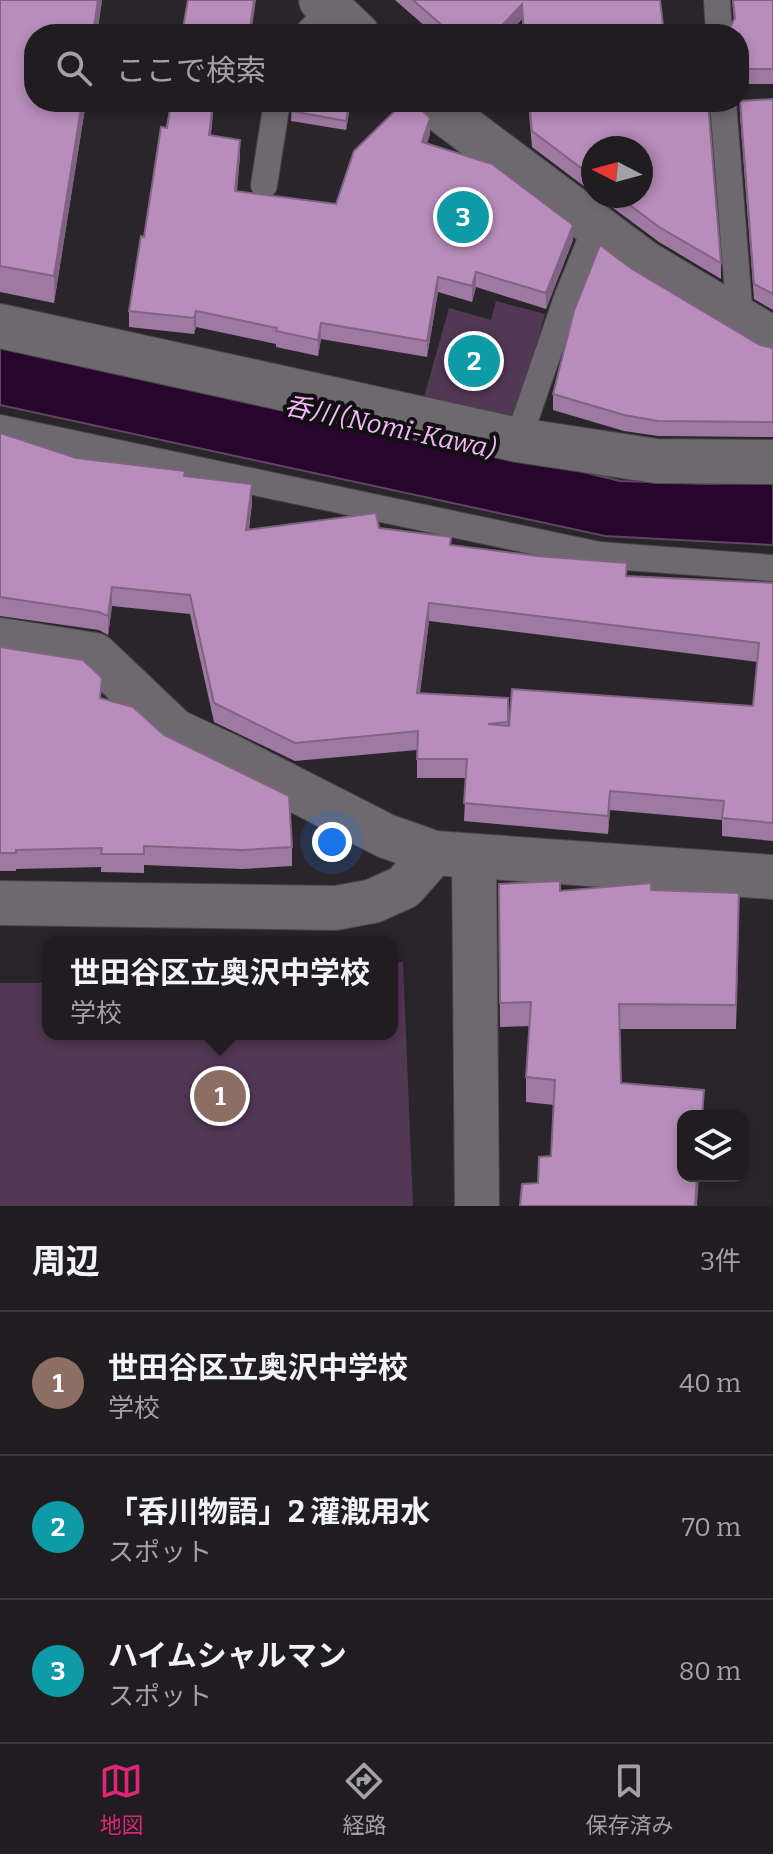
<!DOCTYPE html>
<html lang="ja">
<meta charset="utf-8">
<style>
:root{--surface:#201c20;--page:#282529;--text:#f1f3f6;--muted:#a2a1a5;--line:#3d3a3e;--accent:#db2777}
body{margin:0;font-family:Bitter,"Noto Sans JP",serif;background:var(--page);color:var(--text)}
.controls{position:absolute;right:24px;bottom:24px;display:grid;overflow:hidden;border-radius:16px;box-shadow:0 4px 12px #0003}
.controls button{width:72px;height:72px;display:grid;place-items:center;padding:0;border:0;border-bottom:2px solid var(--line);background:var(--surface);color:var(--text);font:40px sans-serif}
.compass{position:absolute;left:581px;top:136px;width:72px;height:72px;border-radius:50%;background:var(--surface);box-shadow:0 4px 12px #0003;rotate:276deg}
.you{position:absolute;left:332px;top:842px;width:28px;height:28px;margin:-20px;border:6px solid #fff;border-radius:50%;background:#1a73e8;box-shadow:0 0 0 12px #1a73e833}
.badge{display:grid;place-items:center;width:52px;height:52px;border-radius:50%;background:var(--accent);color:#fff;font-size:26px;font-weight:700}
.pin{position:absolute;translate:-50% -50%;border:4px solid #fff;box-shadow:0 2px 8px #0006}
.popup{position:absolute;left:42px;top:936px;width:356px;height:104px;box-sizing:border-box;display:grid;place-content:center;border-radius:16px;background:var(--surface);filter:drop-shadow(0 2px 6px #0005);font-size:26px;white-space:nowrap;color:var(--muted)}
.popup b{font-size:30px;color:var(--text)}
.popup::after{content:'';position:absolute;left:50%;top:100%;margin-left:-16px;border:16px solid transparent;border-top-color:var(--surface)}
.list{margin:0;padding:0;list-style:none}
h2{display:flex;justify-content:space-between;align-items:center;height:104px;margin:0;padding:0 32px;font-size:34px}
h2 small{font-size:26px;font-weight:400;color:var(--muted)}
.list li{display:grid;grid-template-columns:52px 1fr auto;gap:24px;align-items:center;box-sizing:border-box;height:144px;padding:0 32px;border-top:2px solid var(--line)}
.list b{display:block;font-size:30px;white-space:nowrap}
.list p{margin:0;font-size:26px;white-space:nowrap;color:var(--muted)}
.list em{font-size:26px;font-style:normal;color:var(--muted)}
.icon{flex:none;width:44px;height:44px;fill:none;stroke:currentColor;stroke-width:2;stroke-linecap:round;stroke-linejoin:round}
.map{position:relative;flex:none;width:773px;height:1206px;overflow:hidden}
.search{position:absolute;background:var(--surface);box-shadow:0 4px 12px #0003;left:24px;right:24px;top:24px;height:88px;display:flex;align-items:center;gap:20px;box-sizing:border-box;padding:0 28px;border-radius:32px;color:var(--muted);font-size:30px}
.sheet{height:536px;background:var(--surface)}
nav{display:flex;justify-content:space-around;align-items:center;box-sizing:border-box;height:112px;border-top:2px solid var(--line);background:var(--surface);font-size:22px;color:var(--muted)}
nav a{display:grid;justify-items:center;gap:4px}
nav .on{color:var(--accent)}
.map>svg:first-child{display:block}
.green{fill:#533855}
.water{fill:#28052c;stroke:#5f4662;stroke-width:2}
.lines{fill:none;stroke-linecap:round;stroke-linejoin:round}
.lane-casing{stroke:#484448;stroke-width:28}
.street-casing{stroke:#484448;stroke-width:46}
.lane{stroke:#6e686f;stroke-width:26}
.street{stroke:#6e686f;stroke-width:44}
.wall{fill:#9e79a1;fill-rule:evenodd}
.shaded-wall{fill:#816383}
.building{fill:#b88dbb;stroke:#816383;stroke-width:2;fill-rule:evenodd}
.labels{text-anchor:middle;stroke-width:8;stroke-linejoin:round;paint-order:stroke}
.water-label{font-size:26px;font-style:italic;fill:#f5b7f9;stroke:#110f12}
</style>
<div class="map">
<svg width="773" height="1206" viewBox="0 0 773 1206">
<rect width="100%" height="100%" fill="#2a252b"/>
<!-- green -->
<g class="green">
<path d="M496 301 545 314 515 423 424 397 449 308 491 320Z"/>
<path d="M392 962H403L413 1206H0V983H48V1034H392Z"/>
</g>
<!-- water -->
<path class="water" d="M0 345 514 455 620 481 711 484 773 481V545L605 536 0 405Z"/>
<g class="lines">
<defs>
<g id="lane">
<path d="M717 0 719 34"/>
<path d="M307 34 331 9"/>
<path d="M723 102 740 319"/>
<path d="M264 185 277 102"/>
<path d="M0 428 599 555 773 568"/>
<path d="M518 440 567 298 596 227"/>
</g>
<g id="street">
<path d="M321 0 357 34"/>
<path d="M430 102 645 263 773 339"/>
<path d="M0 326 518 440 656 461 773 462"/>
<path d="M0 640 95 655 175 731 229 756 386 836 434 853 773 877"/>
<path d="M474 856 477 1206"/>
<path d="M0 903 336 908 373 901 404 887 434 853"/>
</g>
</defs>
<!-- lane casing -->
<use href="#lane" class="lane-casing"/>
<!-- street casing -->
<use href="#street" class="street-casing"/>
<!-- lane -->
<use href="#lane" class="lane"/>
<!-- street -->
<use href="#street" class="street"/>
</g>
<!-- wall -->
<g class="wall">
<path d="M0 0H102L97 34H34L86 102 54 303 0 292Z"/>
<path d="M395 0H660L664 34H523L522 19 508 34H434Z"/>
<path d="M732 0H773V84H739V34L734 20Z"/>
<path d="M773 99V310L754 299 740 116V101Z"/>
<path d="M171 102H214L211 135 240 156 237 191 336 204 430 134 427 143 573 240 546 309 476 287 472 302 438 292 427 357 321 339 318 356 276 347V344L196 327 194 334 129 327V311Z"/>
<path d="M292 102H351L346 130 291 121Z"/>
<path d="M528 102H671L721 263V279L659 242 597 196H641L593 148V193L532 147Z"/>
<path d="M632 269 760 345 773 348V437L658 436 624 431 553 410V394Z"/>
<path d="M0 433 76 458 185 476 252 503 249 530 379 528 451 545 627 577 773 583V841L722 836V820L610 810 608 834 464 821 466 778H417V750L295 761 214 722 190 614 112 606 108 635 99 630 0 616ZM429 621 758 662 753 706 508 726V698L420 693Z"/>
<path d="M0 647 102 698 292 847V866L242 869 144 865V873L101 872V867L16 869V871H0Z"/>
<path d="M499 884 560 891 651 890 739 918 736 1029H620L621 1083 704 1090 703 1116H683L538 1183 551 1156 554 1105 526 1102V1077L530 1026 500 1027Z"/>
</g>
<!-- shaded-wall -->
<g class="shaded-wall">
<path d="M98 0H102L97 34H93Z"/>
<path d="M254 0H256L251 34H249Z"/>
<path d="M522 4V19L508 34H494Z"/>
<path d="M82 102H86L54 303V276Z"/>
<path d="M213 102H214L209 150V135Z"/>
<path d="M349 102H351L346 130V121Z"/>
<path d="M430 118V134L422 158V142Z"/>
<path d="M240 140V156L235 207V191Z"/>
<path d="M573 225V240L546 309V293Z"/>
<path d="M476 272V287L472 302V286Z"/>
<path d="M438 277V292L427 357V341Z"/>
<path d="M196 311V327L194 334V318Z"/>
<path d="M321 323V339L318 356V340Z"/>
<path d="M252 484V503L246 548V530Z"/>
<path d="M112 587V606L108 635V616Z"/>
<path d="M429 603V621L417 712V693Z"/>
<path d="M610 791V810L608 834V816Z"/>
<path d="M697 1176H699L697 1206H695Z"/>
</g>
<!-- building -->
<g class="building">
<path d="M0 0H98L93 34H34V102H82L54 276 0 266Z"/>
<path d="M188 0H254L249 34H182Z"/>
<path d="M413 0H660L664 34H524L522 4 494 34H452Z"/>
<path d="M733 0H773V69H739V34H717L728 31 735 18Z"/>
<path d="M773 99V294L754 284 740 101Z"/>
<path d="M171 102H213L209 135 240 140 235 191 336 204 354 151 404 102H413L430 118 422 142 492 164 573 225 546 293 476 272 472 286 438 277 427 341 321 323 318 340 276 331 277 328 196 311 194 318 129 311 141 236 144 237 161 127 167 128Z"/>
<path d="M292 102H349L346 121 291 111Z"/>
<path d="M529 102H671L672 105 708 103 721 263 659 227 618 196H641V148H593V177L532 131Z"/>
<path d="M600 245 632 269 760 345 773 348V422L658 421 624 415 553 394 574 311Z"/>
<path d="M0 433 76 458 185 471 184 476 252 484 246 530 376 513 379 528 451 537 450 545 537 556 627 563 626 576 773 583V823L722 818 724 801 610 791 608 816 464 803 467 759H417L418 731 295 743 214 703 190 595 112 587 108 616 99 612 0 597ZM429 603 759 643 753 706 512 689 509 726 488 724 508 722V698L417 693Z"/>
<path d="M0 647 83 660 102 678 100 698 133 707 164 735 289 796 292 847 242 850 144 846V854H101L102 848 16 850V853H0Z"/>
<path d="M560 881V891L651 883V890L739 893 736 1005 619 1004 621 1083 704 1090 702 1116H683V1176H697L695 1206H520L522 1184 538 1183 539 1157 551 1156 555 1080 526 1077 531 1002 500 1003 499 884Z"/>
</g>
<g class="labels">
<!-- water labels -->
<g class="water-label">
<text transform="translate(390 427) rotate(12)" y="9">呑川 (Nomi-Kawa)</text>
</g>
</g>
</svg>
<div class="controls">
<button><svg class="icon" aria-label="layers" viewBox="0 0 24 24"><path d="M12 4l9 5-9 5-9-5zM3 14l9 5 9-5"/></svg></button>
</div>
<svg class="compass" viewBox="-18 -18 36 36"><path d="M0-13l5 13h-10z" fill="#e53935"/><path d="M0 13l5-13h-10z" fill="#a2a1a5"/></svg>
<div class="you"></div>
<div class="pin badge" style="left:220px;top:1096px;background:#8d6e63">1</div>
<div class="popup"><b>世田谷区立奥沢中学校</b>学校</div>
<div class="pin badge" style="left:474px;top:361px;background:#0f9aa8">2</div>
<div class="pin badge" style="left:463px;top:217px;background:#0f9aa8">3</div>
<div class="search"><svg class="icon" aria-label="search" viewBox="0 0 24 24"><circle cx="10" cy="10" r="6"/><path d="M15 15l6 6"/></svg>ここで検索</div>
</div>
<section class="sheet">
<h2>周辺<small>3件</small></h2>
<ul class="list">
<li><span class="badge" style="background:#8d6e63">1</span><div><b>世田谷区立奥沢中学校</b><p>学校</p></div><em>40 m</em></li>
<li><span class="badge" style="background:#0f9aa8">2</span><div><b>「呑川物語」2 灌漑用水</b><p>スポット</p></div><em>70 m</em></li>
<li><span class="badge" style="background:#0f9aa8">3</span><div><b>ハイムシャルマン</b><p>スポット</p></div><em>80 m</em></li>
</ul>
</section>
<nav>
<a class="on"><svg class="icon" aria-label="map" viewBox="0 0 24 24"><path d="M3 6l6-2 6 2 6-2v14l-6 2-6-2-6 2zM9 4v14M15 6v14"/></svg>地図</a>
<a><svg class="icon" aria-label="directions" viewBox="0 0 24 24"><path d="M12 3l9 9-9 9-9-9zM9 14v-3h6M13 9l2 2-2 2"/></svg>経路</a>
<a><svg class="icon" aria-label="saved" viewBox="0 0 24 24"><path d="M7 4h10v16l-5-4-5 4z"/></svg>保存済み</a>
</nav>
